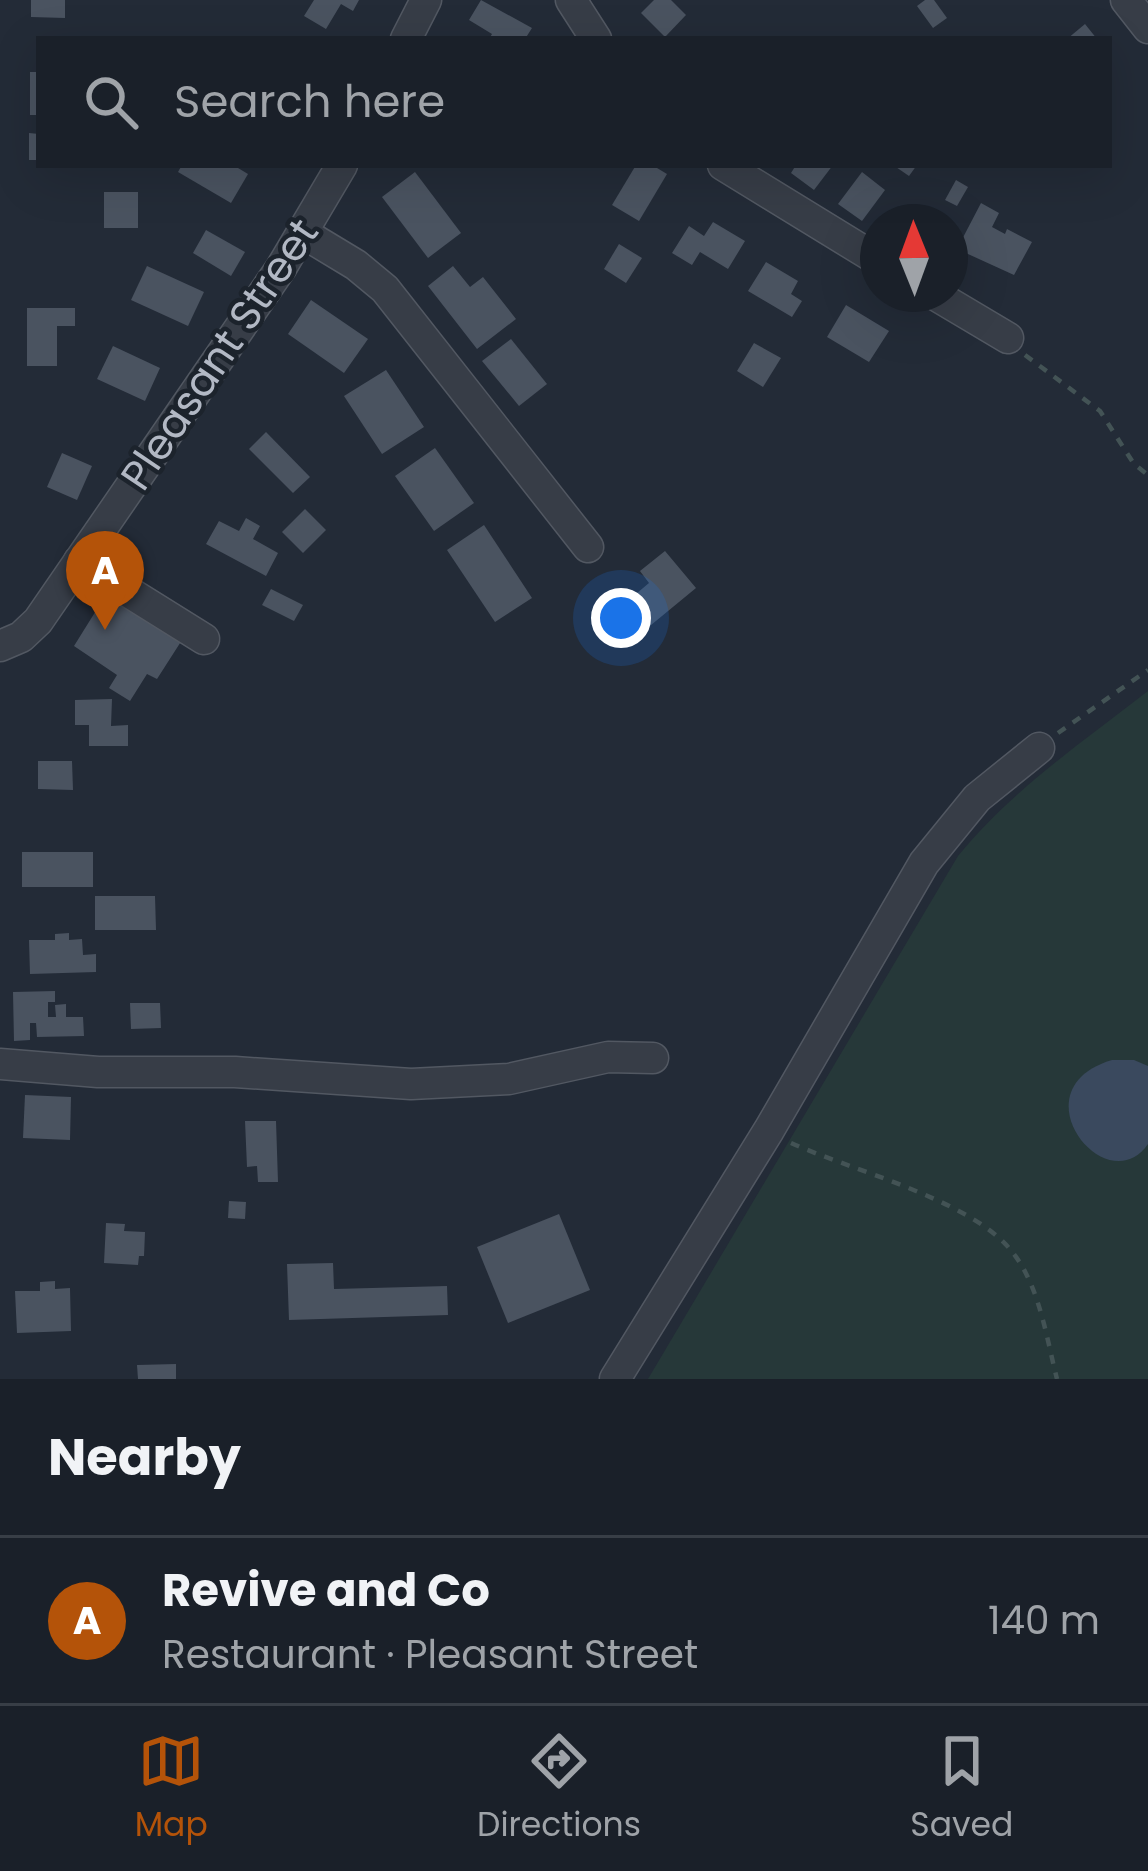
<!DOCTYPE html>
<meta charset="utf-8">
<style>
:root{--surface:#1a2029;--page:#232831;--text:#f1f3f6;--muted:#9fa3a8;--line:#383e46;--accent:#b45309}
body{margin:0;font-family:Poppins,sans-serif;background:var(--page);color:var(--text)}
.compass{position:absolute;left:860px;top:204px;width:108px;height:108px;border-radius:50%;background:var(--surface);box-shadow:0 12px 48px #0002;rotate:359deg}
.you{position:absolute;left:621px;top:618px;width:42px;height:42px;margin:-30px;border:9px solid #fff;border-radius:50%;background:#1a73e8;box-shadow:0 0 0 18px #1a73e833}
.badge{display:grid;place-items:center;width:78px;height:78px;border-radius:50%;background:var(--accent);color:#fff;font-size:39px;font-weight:700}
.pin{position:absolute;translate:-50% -99px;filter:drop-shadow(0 3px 6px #0008)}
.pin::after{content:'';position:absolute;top:63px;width:42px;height:36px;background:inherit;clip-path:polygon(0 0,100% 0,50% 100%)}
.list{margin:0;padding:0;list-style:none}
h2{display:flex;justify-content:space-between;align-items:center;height:156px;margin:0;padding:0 48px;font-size:51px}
h2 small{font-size:39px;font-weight:400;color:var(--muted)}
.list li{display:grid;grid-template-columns:78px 1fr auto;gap:36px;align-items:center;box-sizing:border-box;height:168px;padding:0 48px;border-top:3px solid var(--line)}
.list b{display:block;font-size:45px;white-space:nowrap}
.list p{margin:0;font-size:39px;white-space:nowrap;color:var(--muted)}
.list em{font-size:39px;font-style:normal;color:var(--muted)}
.icon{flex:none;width:66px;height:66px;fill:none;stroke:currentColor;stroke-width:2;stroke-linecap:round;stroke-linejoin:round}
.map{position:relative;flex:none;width:1148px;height:1379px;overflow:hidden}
.search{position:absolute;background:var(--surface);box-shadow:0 12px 48px #0002;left:36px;right:36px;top:36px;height:132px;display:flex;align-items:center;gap:30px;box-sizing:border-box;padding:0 42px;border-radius:0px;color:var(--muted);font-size:45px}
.sheet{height:324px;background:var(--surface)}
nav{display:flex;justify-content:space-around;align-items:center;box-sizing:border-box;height:168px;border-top:3px solid var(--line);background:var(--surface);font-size:33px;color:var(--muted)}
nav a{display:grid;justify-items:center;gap:6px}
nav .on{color:var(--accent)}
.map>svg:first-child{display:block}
.green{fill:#263839}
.water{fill:#3a495e}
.building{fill:#4a5360}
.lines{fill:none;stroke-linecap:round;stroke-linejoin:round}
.minor-casing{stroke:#525862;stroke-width:33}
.path{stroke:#435355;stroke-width:4.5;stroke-dasharray:9 9;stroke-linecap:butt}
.minor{stroke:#373d47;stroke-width:30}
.labels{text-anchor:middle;stroke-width:9;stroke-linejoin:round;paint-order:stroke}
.street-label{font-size:42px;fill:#b2b8c4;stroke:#1c232c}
</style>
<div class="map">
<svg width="1148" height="1379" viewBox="0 0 1148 1379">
<rect width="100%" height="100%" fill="#232b37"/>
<!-- green -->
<path class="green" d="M1148 691V1379H648L958 856C1012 790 1081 743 1148 691Z"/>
<!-- water -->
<path class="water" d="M1112 1060H1134L1148 1066V1144C1107 1204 1014 1089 1112 1060Z"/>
<!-- building -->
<g class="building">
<path d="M31 0H65V18L31 17Z"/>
<path d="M314 0H359L353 11 341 4 326 29 304 16Z"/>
<path d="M481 0 532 28 525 39H489L492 34 469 20Z"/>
<path d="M654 0H671L686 15 665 37 641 13Z"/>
<path d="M925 0H934L947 18 933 28 917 6Z"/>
<path d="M1085 24 1097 39H1067Z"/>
<rect x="30" y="72" width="9" height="43"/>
<path d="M29 133 39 134V160H29Z"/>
<path d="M182 165H233L248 174 231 203 178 172Z"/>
<path d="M636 165H652L667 174 639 221 612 205Z"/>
<path d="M796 165H833L814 190 791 173Z"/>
<path d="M893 165H917L909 176Z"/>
<path d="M415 172 461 233 428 258 382 197Z"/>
<path d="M862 172 885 190 862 221 838 204Z"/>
<path d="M956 180 968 187 957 206 945 200Z"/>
<rect x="104" y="192" width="34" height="36"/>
<path d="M981 203 999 213 992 227 1005 234 1007 229 1032 242 1014 275 957 249Z"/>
<path d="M919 209 937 222H910Z"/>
<path d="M713 222 745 241 728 269 700 252 692 265 672 253 689 226 704 236Z"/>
<path d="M206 230 245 252 231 276 193 253Z"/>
<path d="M619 244 642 258 626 283 604 269Z"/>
<path d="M766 262 798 281 791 294 802 301 792 317 748 291Z"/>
<path d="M147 266 204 292 188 326 131 300Z"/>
<path d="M453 266 470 287 483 277 516 319 477 349 428 286Z"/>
<path d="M311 300 368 339 344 373 288 334Z"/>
<path d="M846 305 889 331 869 362 827 337Z"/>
<path d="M27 308H75V326H57V366H27Z"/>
<path d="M511 339 547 384 519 406 482 361Z"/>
<path d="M754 343 781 358 763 387 737 371Z"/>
<path d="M113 346 160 368 145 401 97 379Z"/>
<path d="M386 370 424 427 382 454 344 396Z"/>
<path d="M266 432 310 477 293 493 249 449Z"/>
<path d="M435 448 474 503 434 531 395 476Z"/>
<path d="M62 453 92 466 77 500 47 487Z"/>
<path d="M305 509 326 530 303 553 282 532Z"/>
<path d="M246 518 260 526 253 539 278 553 266 576 206 544 219 521 239 531Z"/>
<path d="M484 525 532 598 495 622 447 550Z"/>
<path d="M665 551 696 588 645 630 624 604 649 583 640 571Z"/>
<path d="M271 589 303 605 294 621 262 605Z"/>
<path d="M107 593 182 640 157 679 147 674 130 701 109 688 117 675 74 646Z"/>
<path d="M112 699 111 726 128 725V746H89V725H75V700Z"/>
<path d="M38 761H72L73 790 38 789Z"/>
<rect x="22" y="852" width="71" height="35"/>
<path d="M95 896H155L156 930H95Z"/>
<path d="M69 933V940L82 939 83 955 96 954V972L30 974 29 940H55V934Z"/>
<path d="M55 991V1002H48V1017H56L55 1005 66 1004V1017H83L84 1036 37 1037 36 1023H30V1040L14 1041 13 992Z"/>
<path d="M130 1003H160L161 1028 131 1029Z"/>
<path d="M25 1095 71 1097 70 1140 23 1138Z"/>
<path d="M245 1121H276L278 1182H258L257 1166 247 1167Z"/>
<path d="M229 1201 246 1202 245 1219 228 1218Z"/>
<path d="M559 1214 590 1290 508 1323 477 1247Z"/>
<path d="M106 1223 125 1224 124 1231 145 1232 144 1256H139L138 1265 104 1263Z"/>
<path d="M333 1263 334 1289 447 1286 448 1315 289 1320 287 1264Z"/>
<path d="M55 1281V1289L70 1288 71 1331 17 1333 15 1291H40V1282Z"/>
<path d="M176 1364V1379H138L137 1365Z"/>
</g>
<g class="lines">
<defs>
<g id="minor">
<path d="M571 0 596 39"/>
<path d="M1126 0 1148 28"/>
<path d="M406 39 426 0"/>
<path d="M723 165 878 260"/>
<path d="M303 233 356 265 385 289 588 547"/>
<path d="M934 294 1008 338"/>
<path d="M79 561 204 639"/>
<path d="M0 646 21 637 38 621 281 268 342 165"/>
<path d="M0 1064 98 1072H235L411 1084 509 1079 608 1057 653 1058"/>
<path d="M615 1379 769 1130 924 863 977 798 1039 748"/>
</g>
</defs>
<!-- minor casing -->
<use href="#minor" class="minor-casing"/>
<!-- path -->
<g class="path">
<path d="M1025 355 1100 411 1134 464 1148 475"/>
<path d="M1058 733 1148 670"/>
<path d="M791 1143C851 1170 967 1199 1009 1248 1039 1282 1046 1336 1057 1379"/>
</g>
<!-- minor -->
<use href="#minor" class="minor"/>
</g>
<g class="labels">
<!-- street labels -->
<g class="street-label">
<text transform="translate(219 354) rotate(-56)" y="15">Pleasant Street</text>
</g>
</g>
</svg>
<svg class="compass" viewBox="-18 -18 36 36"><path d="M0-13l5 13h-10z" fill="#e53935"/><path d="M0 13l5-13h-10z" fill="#9fa3a8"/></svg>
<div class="you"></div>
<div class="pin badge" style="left:105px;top:630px">A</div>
<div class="search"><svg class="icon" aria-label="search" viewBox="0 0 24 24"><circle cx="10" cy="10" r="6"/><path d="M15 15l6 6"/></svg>Search here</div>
</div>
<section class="sheet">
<h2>Nearby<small></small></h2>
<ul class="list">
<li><span class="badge">A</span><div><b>Revive and Co</b><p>Restaurant · Pleasant Street</p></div><em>140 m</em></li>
</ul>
</section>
<nav>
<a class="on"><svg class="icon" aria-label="map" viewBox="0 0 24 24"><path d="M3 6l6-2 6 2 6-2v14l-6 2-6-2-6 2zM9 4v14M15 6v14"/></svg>Map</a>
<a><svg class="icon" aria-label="directions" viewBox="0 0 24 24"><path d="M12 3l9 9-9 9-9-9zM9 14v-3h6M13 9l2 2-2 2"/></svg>Directions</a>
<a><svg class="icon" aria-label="saved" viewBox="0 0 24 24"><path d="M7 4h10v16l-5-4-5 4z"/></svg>Saved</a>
</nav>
